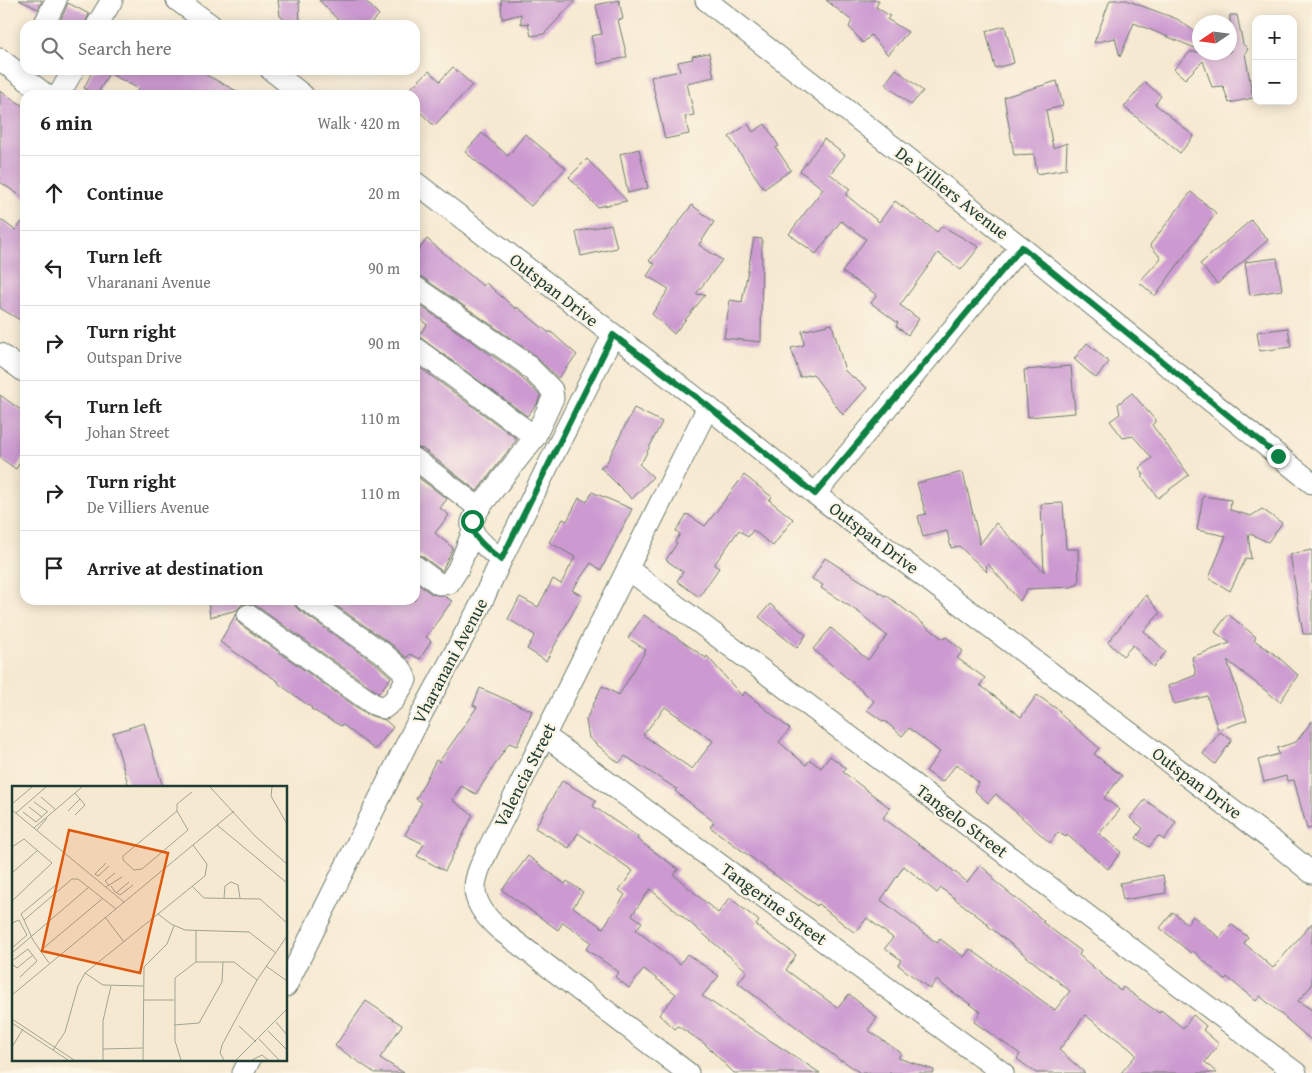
<!DOCTYPE html>
<meta charset="utf-8">
<style>
:root{--surface:#fff;--page:#f6f6f6;--text:#222;--muted:#767676;--line:#e0e0e0}
body{margin:0;font-family:"Gentium Book Plus",serif;background:var(--page);color:var(--text)}
.controls{position:absolute;right:15px;top:15px;display:grid;overflow:hidden;border-radius:10px;box-shadow:0 2px 12px #0003}
.controls button{width:45px;height:45px;display:grid;place-items:center;padding:0;border:0;border-bottom:1px solid var(--line);background:var(--surface);color:var(--text);font:25px sans-serif}
.compass{position:absolute;left:1192px;top:15px;width:45px;height:45px;border-radius:50%;background:var(--surface);box-shadow:0 2px 12px #0003;rotate:257deg}
.stop{position:absolute;width:15px;height:15px;margin:-11px;border:4px solid #0b8043;border-radius:50%;background:#fff}
.stop.end{background:#0b8043;border-color:#fff;box-shadow:0 1px 5px #0008}
.list{margin:0;padding:0;list-style:none}
h2{display:flex;justify-content:space-between;align-items:center;height:65px;margin:0;padding:0 20px;font-size:21px}
h2 small{font-size:16px;font-weight:400;color:var(--muted)}
.list li{display:grid;grid-template-columns:32px 1fr auto;gap:15px;align-items:center;box-sizing:border-box;height:75px;padding:0 20px;border-top:1px solid var(--line)}
.list b{display:block;font-size:19px;white-space:nowrap}
.list p{margin:0;font-size:16px;white-space:nowrap;color:var(--muted)}
.list em{font-size:16px;font-style:normal;color:var(--muted)}
.icon{flex:none;width:28px;height:28px;fill:none;stroke:currentColor;stroke-width:2;stroke-linecap:round;stroke-linejoin:round}
.map{position:relative;flex:none;width:1312px;height:1073px;overflow:hidden}
.search{position:absolute;background:var(--surface);box-shadow:0 2px 12px #0003;left:20px;top:20px;width:400px;height:55px;display:flex;align-items:center;gap:12px;box-sizing:border-box;padding:0 18px;border-radius:15px;color:var(--muted);font-size:19px}
.panel{position:absolute;background:var(--surface);box-shadow:0 2px 12px #0003;left:20px;top:90px;width:400px;height:515px;border-radius:15px}
.map>svg:first-child{display:block}
.building{fill:#cc9ad1;fill-rule:evenodd}
.lines{fill:none;stroke-linecap:round;stroke-linejoin:round}
.minor-casing{stroke:#6a796b;stroke-width:23}
.minor{stroke:#fff;stroke-width:21}
.route{stroke:#0b8043;stroke-width:6}
.labels{text-anchor:middle;stroke-width:4.5;stroke-linejoin:round;paint-order:stroke}
.street-label{font-size:18px;fill:#1f3d34;stroke:#fcf5e5}
.inset-road{fill:none;stroke:#a0a492;stroke-width:1}
.view{fill:#de580e;fill-opacity:0.15;stroke:#de580e;stroke-width:2.5}
.inset-edge{fill:none;stroke:#1f3d34;stroke-width:2.5}
</style>
<div class="map">
<svg width="1312" height="1073" viewBox="0 0 1312 1073">
<rect width="100%" height="100%" fill="#fcf5e5"/>
<filter id="ink" filterUnits="userSpaceOnUse"><feTurbulence type="fractalNoise" baseFrequency=".02" numOctaves="2"/><feDisplacementMap in="SourceGraphic" scale="10" xChannelSelector="R" yChannelSelector="G"/><feConvolveMatrix kernelMatrix="1 2 1 2 8 2 1 2 1" color-interpolation-filters="sRGB"/></filter>
<filter id="wash" filterUnits="userSpaceOnUse"><feTurbulence type="fractalNoise" baseFrequency=".0096" numOctaves="4" result="noise"/><feDisplacementMap in="SourceGraphic" scale="20" xChannelSelector="R" yChannelSelector="G"/><feGaussianBlur stdDeviation="1.12" result="paint"/><feColorMatrix in="noise" values="0 0 0 0 0 0 0 0 0 0 0 0 0 0 0 0 0 1.4 0 .05"/><feComposite in="paint" operator="in"/></filter>
<g filter="url(#wash)">
<rect width="100%" height="100%" fill="#f6e9d1"/>
<g id="blocks">
<!-- building -->
<g class="building">
<path d="M19 0H42L38 9Z"/>
<path d="M278 0H299L300 25H291L280 16Z"/>
<path d="M319 0H365L379 15 369 25H343Z"/>
<path d="M501 0H576L544 34 531 36 528 23 521 24V14L502 19Z"/>
<path d="M619 0 623 19 618 20 627 57 598 64 591 36 602 34 596 5Z"/>
<path d="M826 0H879L876 7 890 16 887 19 908 32 888 55 871 35 863 43 849 27 852 21Z"/>
<path d="M1110 0H1126L1177 19 1200 35V50L1134 23 1120 57 1115 38 1094 43Z"/>
<path d="M68 3 89 14 84 25H61L59 24Z"/>
<path d="M1230 15H1237L1243 44 1248 49 1245 53 1253 98 1229 103 1223 86 1212 87 1203 61 1185 79 1174 69 1190 52H1230Z"/>
<path d="M1005 26 1014 63 995 68 986 31Z"/>
<path d="M709 53 714 77 687 83 694 115 685 117 689 134 665 139 651 77 680 71 678 62 693 59 692 56Z"/>
<path d="M453 67 472 85 434 126 415 107V95H403L429 71 440 81Z"/>
<path d="M896 69 923 91 911 105 885 84Z"/>
<path d="M93 70H197L244 95H136L139 89 109 73 97 95 84 88Z"/>
<path d="M1057 81 1063 106 1046 110 1053 148 1067 143 1066 169 1037 174 1034 154 1014 155 1004 97Z"/>
<path d="M1145 82 1161 96 1155 104 1194 136 1180 153 1124 107Z"/>
<path d="M0 91 25 107V199L0 182Z"/>
<path d="M748 124 753 132 765 124 779 146 776 148 791 170 764 189 729 137Z"/>
<path d="M482 133 508 156 525 134 566 168 531 206 465 152Z"/>
<path d="M824 139 845 155 830 174 850 189 846 195 879 222 895 201 937 232 942 226 979 247 961 270 938 253 900 305 919 319 908 335 896 326 898 323 871 303 877 295 842 272 866 239 841 221 816 254 789 234 823 189 800 171Z"/>
<path d="M639 149 648 188 628 193 620 154Z"/>
<path d="M587 159 627 201 597 207 569 177Z"/>
<path d="M1191 192 1216 213 1155 296 1139 282 1161 258 1150 245Z"/>
<path d="M692 205 714 222 699 245 722 260 696 294 705 295 674 334 652 314 669 289 647 276 655 264 649 261Z"/>
<path d="M0 219 15 230 25 219V323L0 308Z"/>
<path d="M1251 220 1268 240 1217 284 1200 264Z"/>
<path d="M611 224 617 248 581 256 576 232Z"/>
<path d="M754 238 762 239 761 342 724 338 730 300 742 302Z"/>
<path d="M427 239 483 286 486 283 516 309 517 307 549 333 550 331 577 355 558 378 532 353 422 277 415 275V255Z"/>
<path d="M1277 258 1282 290 1250 295 1245 262Z"/>
<path d="M415 302 517 373 540 396 537 404 527 416 418 336 427 325 415 314Z"/>
<path d="M832 324 845 371 867 388 843 415 813 374 800 377 791 348 804 345 802 331Z"/>
<path d="M1288 328 1291 347 1260 351 1257 332Z"/>
<path d="M1087 343 1109 362 1096 378 1074 359Z"/>
<path d="M415 364 517 439 477 491 423 449 415 447Z"/>
<path d="M1071 366 1075 413 1028 417 1024 370Z"/>
<path d="M1132 393 1156 421 1152 425 1189 475 1158 498 1142 476 1144 475 1139 468 1152 458 1133 436 1123 438 1110 421 1120 414 1118 404Z"/>
<path d="M0 395 25 413V454L16 469 0 458Z"/>
<path d="M634 408 662 422 643 460 639 464 653 477 632 499 600 467 606 464Z"/>
<path d="M963 472 980 544 996 523 1044 572 1041 504 1063 503 1066 549H1078L1079 584 1071 587 1027 589 1020 601 988 564 986 566 987 572 959 546 951 548 947 531 923 537 918 516 926 514 917 483Z"/>
<path d="M415 475 447 499 440 508 449 515 435 533 453 548 442 571 422 556 415 554Z"/>
<path d="M744 475 772 497 769 500 793 519 773 546 753 530 748 537 739 530 714 565 719 568 699 597 677 581 683 572 666 560 677 543 675 542 680 534 676 531 687 514 705 526Z"/>
<path d="M592 492 632 509 601 570 591 563 572 590 582 596 546 661 527 649 535 635 508 619 520 597 538 607 553 579 561 584 575 557 549 542 563 519 567 521 579 498 587 502Z"/>
<path d="M1203 496 1231 500 1230 510 1251 516 1262 509 1282 523 1268 542 1248 533 1251 559 1246 558 1230 591 1209 578 1226 536 1197 530Z"/>
<path d="M1312 550V634H1303L1290 554Z"/>
<path d="M825 558 885 596 886 595 943 639 946 637 963 651 957 658 985 678 980 685 1021 717 1037 695 1060 711 1059 713 1099 748 1094 754 1122 776 1104 798 1120 810 1099 834 1121 852 1108 869 1067 835 1066 837 1058 832 1050 843 996 794 988 803 974 790 979 783 957 764 942 782 926 771 940 752 909 728 902 736 885 721 884 722 867 710 874 701 813 649 831 628 868 660 887 636 860 613 821 588 823 585 812 579Z"/>
<path d="M415 582 432 594 444 596 452 601 426 637 431 641 420 659 410 654 407 658 391 644 328 600H415Z"/>
<path d="M1146 595 1160 613 1144 631 1166 652 1153 667 1133 645 1123 656 1108 642Z"/>
<path d="M208 600H294L295 606 299 610 376 664 391 677 379 693 255 605 250 603H243L237 610 210 617Z"/>
<path d="M770 604 806 635 797 648 759 617Z"/>
<path d="M236 614 237 621 241 625 366 714 385 720 393 727 375 750 342 724 341 726 311 709 312 708 278 683 279 682 220 642Z"/>
<path d="M1228 614 1256 637 1254 640 1277 656 1298 675 1280 702 1227 660 1247 720 1218 730 1207 696 1174 704 1168 686 1196 675 1192 657 1230 643 1215 632Z"/>
<path d="M644 615 706 658 707 656 742 696 745 692 790 729 779 742 806 765 810 760 821 768 830 756 846 768 843 772 890 808 883 818 938 858 967 882 980 865 994 877 992 879 1044 921 1042 922 1081 951 1079 955 1121 991 1123 987 1159 1013 1161 1010 1183 1028 1193 1015 1206 1026 1203 1030 1219 1044 1205 1062 1217 1073H1121L1136 1055 1130 1049 1085 1015 1059 1050 1085 1073H1036L1017 1059 1020 1054 974 1022 981 1012 936 980 930 989 898 965 901 960 885 948 893 938 867 918 855 933 818 904 817 906 710 827 714 822 675 791 677 789 625 756 619 763 589 738 586 720 602 686 619 695 646 650 628 638ZM665 707 713 741 692 769 643 735ZM904 866 937 893 941 888 988 924 987 925 1070 991 1055 1010 970 949 964 957 940 939 937 943 881 900Z"/>
<path d="M480 688 532 711 517 746 509 743 476 794 461 786 452 800 473 815 445 871 417 856 424 844 405 835 422 802 416 799 436 760 439 762 477 707 473 705Z"/>
<path d="M1312 721V828L1307 829 1294 780 1287 781 1286 776 1264 782 1258 760 1279 754 1277 748 1296 742Z"/>
<path d="M144 723 163 787H129L113 733Z"/>
<path d="M1220 732 1232 740 1215 764 1203 754Z"/>
<path d="M562 781 596 800 593 806 638 837 637 839 678 869 674 875 718 913 730 898 759 921 756 925 796 955 786 970 838 1008 849 994 877 1018 868 1030 901 1053 898 1058 934 1070V1073H860L842 1060 841 1061 738 983 747 971 650 889 632 915 642 922 636 930 680 964 687 954 719 976 702 996 820 1073H734L705 1044 678 1026 675 1029 659 1015 676 994 644 969 629 988 615 977 619 972 586 949 591 942 563 922 558 930 502 890 528 856 565 884 567 881 583 892 573 907 603 928 625 895 619 890 633 871 578 833 569 848 535 828Z"/>
<path d="M1145 800 1176 822 1164 840 1158 836 1149 847 1136 838 1143 828 1130 818Z"/>
<path d="M1163 875 1166 893 1123 900 1120 883Z"/>
<path d="M1173 912 1187 924 1193 916 1220 938 1231 924 1248 937 1244 943 1273 968 1312 923V985L1298 1001 1312 1010V1041L1260 996 1256 1001 1227 977 1225 980 1193 951 1191 953 1160 928Z"/>
<path d="M366 1001 402 1025 380 1058 404 1073H375L335 1046Z"/>
</g>
</g>
</g>
<g filter="url(#ink)">
<use href="#blocks" fill-opacity="0" stroke="#6a796b" stroke-width="1"/>
<g class="lines">
<defs>
<g id="minor">
<path d="M177 0 211 25"/>
<path d="M706 0 1021 247 1312 483"/>
<path d="M44 25 56 0"/>
<path d="M97 25 112 0"/>
<path d="M0 59 46 95"/>
<path d="M271 70 303 95"/>
<path d="M59 95 73 70"/>
<path d="M415 182 708 407 815 494 1274 842 1312 873"/>
<path d="M415 287 525 363 552 390 553 398 535 437"/>
<path d="M415 348 535 437 479 508C477 513 473 518 472 522 469 535 492 552 501 560"/>
<path d="M0 354 25 372"/>
<path d="M415 459 479 508"/>
<path d="M815 494 1021 247"/>
<path d="M415 566 439 584 449 583 458 569 473 531"/>
<path d="M628 569 1296 1073"/>
<path d="M248 615 373 704 384 708 394 700 406 680 402 670 384 654 306 600"/>
<path d="M545 736 1003 1073"/>
<path d="M286 986 421 715 479 608 501 560 613 335"/>
<path d="M243 1073 250 1059"/>
<path d="M688 1073 499 929C460 894 476 876 495 835L708 407"/>
</g>
</defs>
<!-- minor casing -->
<use href="#minor" class="minor-casing"/>
<!-- minor -->
<use href="#minor" class="minor"/>
</g>
</g>
<g class="lines" filter="url(#ink)">
<!-- route -->
<path class="route" d="M472 521C469 537 490 550 501 560L613 335 708 406 815 494 1022 247 1278 456"/>
</g>
<g class="labels">
<!-- street labels -->
<g class="street-label">
<text transform="translate(952 193) rotate(38)" y="6">De Villiers Avenue</text>
<text transform="translate(554 290) rotate(38)" y="6">Outspan Drive</text>
<text transform="translate(874 538) rotate(37)" y="6">Outspan Drive</text>
<text transform="translate(450 661) rotate(-62)" y="6">Vharanani Avenue</text>
<text transform="translate(525 775) rotate(-63)" y="6">Valencia Street</text>
<text transform="translate(1197 783) rotate(37)" y="6">Outspan Drive</text>
<text transform="translate(962 821) rotate(37)" y="6">Tangelo Street</text>
<text transform="translate(774 904) rotate(36)" y="6">Tangerine Street</text>
</g>
</g>
<!-- overview -->
<g transform="translate(12 786)">
<rect width="275" height="275" fill="#f6e9d1"/>
<path class="inset-road" d="M198 1 244 51 275 78M260 1 259 10 275 38M63 7 73 19 63 29M29 11 44 24M22 16 36 26M0 18 20 1M17 21 30 31M0 24 112 116M56 25 68 13M165 25 176 44 130 83 122 84 111 74V70ZM165 25V18L180 6M11 26 24 36 35 26M4 27 34 1M205 39 275 97M22 42 70 1M25 44 35 32M0 61 12 53 40 77 0 115M0 87 26 64M83 88 86 90 97 80M83 88 94 77M97 99 93 95 103 87M99 100 104 107 117 96M180 100 192 112 248 113 275 137M94 101 110 91M105 107 108 109 121 99M212 112 213 100 219 96 226 99 228 112M146 128 159 138 173 144 237 146 264 167M93 131 112 156M12 134 9 128 45 98M0 137 7 134 15 149 0 162M28 165 90 113M0 167 77 101M0 175 16 163 25 175 8 191M184 176V144M37 177 21 154 12 134 60 93H66L104 123M0 178 5 182 21 169M254 180 275 195M73 187 91 199 131 200M0 209 222 25M131 214H162M0 233 62 274M264 236 275 249M0 237 56 274M162 239 187 237 210 196 211 176M227 240 244 256M256 245 275 264M247 253 267 274M0 261 11 243M91 263 131 262M41 264 53 246 66 200 73 187 193 90 195 78 181 59M91 274V235L99 200M131 274 132 181 155 158 162 140M169 274 163 255V192L184 176H222L245 194M212 274 208 267 210 259 245 194 275 150M224 274 275 223M240 274 250 269 256 274"/>
<path class="view" d="M57 44 156 67 128 187 30 165Z"/>
<rect width="275" height="275" class="inset-edge"/>
</g>
</svg>
<div class="controls">
<button>+</button>
<button>−</button>
</div>
<svg class="compass" viewBox="-18 -18 36 36"><path d="M0-13l5 13h-10z" fill="#e53935"/><path d="M0 13l5-13h-10z" fill="#767676"/></svg>
<div class="stop" style="left:472px;top:521px"></div>
<div class="stop end" style="left:1278px;top:456px"></div>
<div class="search"><svg class="icon" aria-label="search" viewBox="0 0 24 24"><circle cx="10" cy="10" r="6"/><path d="M15 15l6 6"/></svg>Search here</div>
<section class="panel">
<h2>6 min<small>Walk · 420 m</small></h2>
<ul class="list">
<li><svg class="icon" aria-label="ahead" viewBox="0 0 24 24"><path d="M12 20V5M6 11l6-6 6 6"/></svg><div><b>Continue</b></div><em>20 m</em></li>
<li><svg class="icon" aria-label="left" viewBox="0 0 24 24"><path d="M17 20v-9H6M10 6l-5 5 5 5"/></svg><div><b>Turn left</b><p>Vharanani Avenue</p></div><em>90 m</em></li>
<li><svg class="icon" aria-label="right" viewBox="0 0 24 24"><path d="M7 20v-9h11M14 6l5 5-5 5"/></svg><div><b>Turn right</b><p>Outspan Drive</p></div><em>90 m</em></li>
<li><svg class="icon" aria-label="left" viewBox="0 0 24 24"><path d="M17 20v-9H6M10 6l-5 5 5 5"/></svg><div><b>Turn left</b><p>Johan Street</p></div><em>110 m</em></li>
<li><svg class="icon" aria-label="right" viewBox="0 0 24 24"><path d="M7 20v-9h11M14 6l5 5-5 5"/></svg><div><b>Turn right</b><p>De Villiers Avenue</p></div><em>110 m</em></li>
<li><svg class="icon" aria-label="arrive" viewBox="0 0 24 24"><path d="M6 21V4h12l-3 4 3 4H6"/></svg><div><b>Arrive at destination</b></div></li>
</ul>
</section>
</div>
